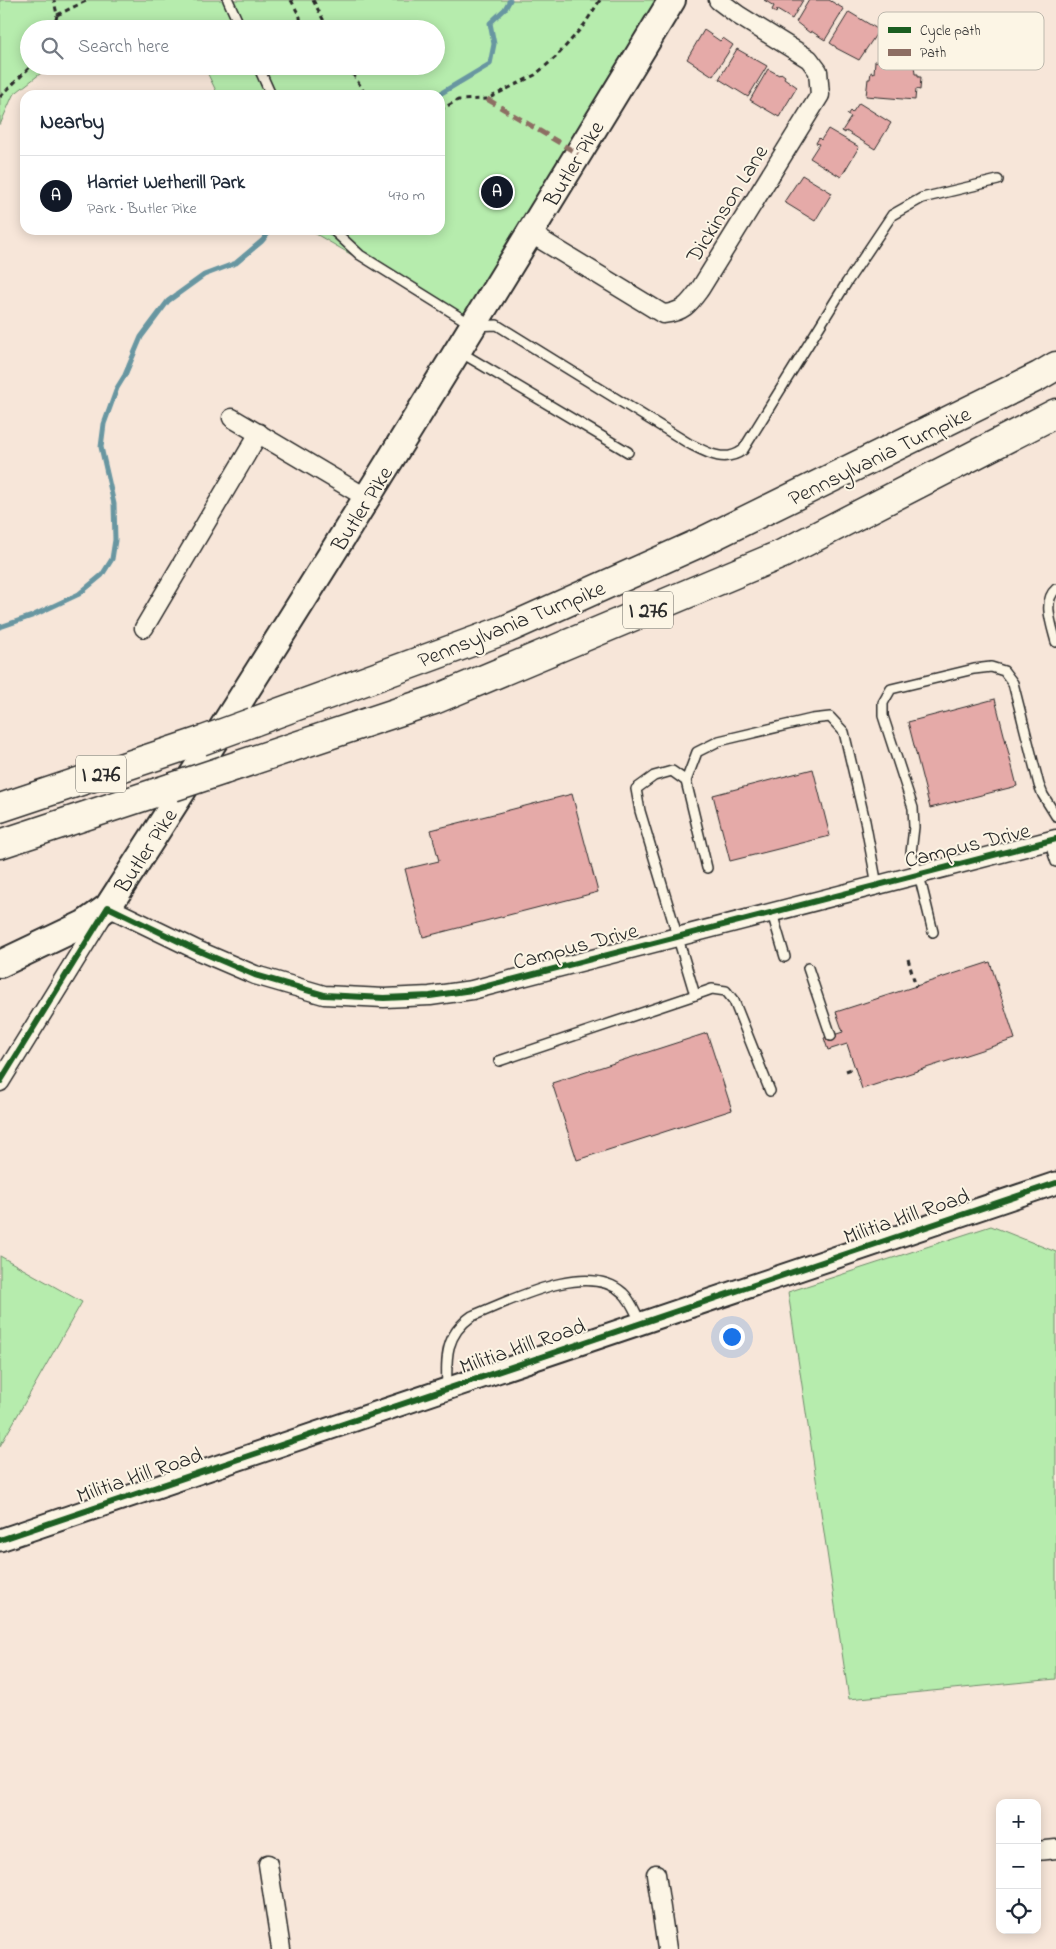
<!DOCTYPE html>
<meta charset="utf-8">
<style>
:root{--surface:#fff;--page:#f2f2f3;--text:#1f2937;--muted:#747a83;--line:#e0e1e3;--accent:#111827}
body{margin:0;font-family:"Indie Flower",sans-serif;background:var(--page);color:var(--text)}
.controls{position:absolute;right:15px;bottom:15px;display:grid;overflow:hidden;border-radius:10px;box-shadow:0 2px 12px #0003}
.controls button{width:45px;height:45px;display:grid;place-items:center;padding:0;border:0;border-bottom:1px solid var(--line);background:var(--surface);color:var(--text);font:25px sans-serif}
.you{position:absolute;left:731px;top:1336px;width:18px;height:18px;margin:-12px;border:4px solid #fff;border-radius:50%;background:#1a73e8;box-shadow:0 0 0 8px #1a73e833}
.badge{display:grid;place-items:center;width:32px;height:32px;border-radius:50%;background:var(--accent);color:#fff;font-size:16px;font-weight:700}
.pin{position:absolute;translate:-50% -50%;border:2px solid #fff;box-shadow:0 1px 5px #0006}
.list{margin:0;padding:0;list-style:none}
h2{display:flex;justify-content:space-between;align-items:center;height:65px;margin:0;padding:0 20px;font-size:21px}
h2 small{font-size:16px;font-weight:400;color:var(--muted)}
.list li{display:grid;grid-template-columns:32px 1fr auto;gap:15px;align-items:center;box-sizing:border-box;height:80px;padding:0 20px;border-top:1px solid var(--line)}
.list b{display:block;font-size:19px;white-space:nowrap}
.list p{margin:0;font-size:16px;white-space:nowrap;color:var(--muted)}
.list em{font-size:16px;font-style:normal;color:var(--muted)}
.icon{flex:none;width:28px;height:28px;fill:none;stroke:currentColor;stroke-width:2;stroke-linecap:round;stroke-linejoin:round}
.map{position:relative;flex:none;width:1056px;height:1949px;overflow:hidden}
.search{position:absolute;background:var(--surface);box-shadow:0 2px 12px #0003;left:20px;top:20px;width:425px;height:55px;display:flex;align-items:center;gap:12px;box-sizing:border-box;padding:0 18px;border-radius:28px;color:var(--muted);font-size:19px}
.panel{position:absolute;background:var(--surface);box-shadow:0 2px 12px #0003;left:20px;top:90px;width:425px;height:145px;border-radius:15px}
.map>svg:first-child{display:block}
.green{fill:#b6ecad;stroke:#708c6c}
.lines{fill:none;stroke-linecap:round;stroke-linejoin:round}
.stream{stroke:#6896a1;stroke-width:5}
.building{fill:#e5aaa8;stroke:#2b2b2b}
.service-casing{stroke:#2b2b2b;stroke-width:12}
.minor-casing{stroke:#2b2b2b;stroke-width:21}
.tertiary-casing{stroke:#2b2b2b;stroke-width:25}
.primary-casing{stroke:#2b2b2b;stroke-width:30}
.motorway-casing{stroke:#2b2b2b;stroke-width:31}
.path{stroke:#2b2b2b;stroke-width:3;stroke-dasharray:5 4;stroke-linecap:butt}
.service{stroke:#fcf5e5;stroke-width:9}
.minor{stroke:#fcf5e5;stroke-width:18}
.tertiary{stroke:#fcf5e5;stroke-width:21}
.primary{stroke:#fcf5e5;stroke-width:26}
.motorway{stroke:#fcf5e5;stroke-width:28}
.motorway-bridge-casing{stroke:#2b2b2b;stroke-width:31;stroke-linecap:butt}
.motorway-bridge{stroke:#fcf5e5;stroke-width:28}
.quiet{stroke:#8d6e63;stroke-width:5;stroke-dasharray:10 5;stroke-linecap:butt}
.cycleway-casing{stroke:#fcf5e5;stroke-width:9}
.cycleway{stroke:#1b5e20;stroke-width:6}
.labels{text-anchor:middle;stroke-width:4;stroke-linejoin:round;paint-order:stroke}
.shield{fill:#fcf5e5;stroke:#6a6863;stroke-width:1}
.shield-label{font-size:21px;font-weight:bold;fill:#2b2b2b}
.street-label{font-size:22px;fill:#2b2b2b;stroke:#fcf5e5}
.key{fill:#fcf5e5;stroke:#bdb8ad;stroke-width:1}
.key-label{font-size:14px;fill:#2b2b2b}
</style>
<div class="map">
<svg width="1056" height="1949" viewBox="0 0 1056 1949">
<rect width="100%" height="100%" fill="#f7e6d9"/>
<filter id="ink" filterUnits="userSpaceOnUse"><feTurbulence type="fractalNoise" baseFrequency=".02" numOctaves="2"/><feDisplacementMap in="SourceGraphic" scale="10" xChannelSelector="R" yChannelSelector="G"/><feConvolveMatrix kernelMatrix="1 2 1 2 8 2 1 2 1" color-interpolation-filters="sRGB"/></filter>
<g filter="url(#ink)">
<!-- green -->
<g class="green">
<path d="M0 0H672L474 326 309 230H440V95H218L204 66H436V29H186L132 26 126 29H29V66H50L13 95 0 125Z"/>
<path d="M991 1226 1056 1252V1679L849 1699 788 1292Z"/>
<path d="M0 1256 82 1302 0 1446Z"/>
</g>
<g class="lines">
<!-- stream -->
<g class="stream">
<path d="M438 95 490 64 494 44 490 23 505 9 510 0"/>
<path d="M0 627 32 616 79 594 102 575 112 559 115 540 114 504 101 447 104 424 117 388 125 375 141 337 168 301 204 275 236 263 262 241 271 230"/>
</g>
</g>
<!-- building -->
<g class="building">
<path d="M764 0H803L792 19 777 10 776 13 772 10 774 6Z"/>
<path d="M809 0H829L844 9 825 40 811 31 810 33 796 22Z"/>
<path d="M849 12 879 30 859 60 836 48V47L830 43Z"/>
<path d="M704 30 720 41 723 38 733 45 713 76 687 59Z"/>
<path d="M737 49 767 66 748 97 719 79Z"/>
<path d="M875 61 914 65 915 74H918V77H921L920 90 916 89 915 100 866 96 868 79H870L871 72 874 73Z"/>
<path d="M768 69 779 75 781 73 785 76 784 78 797 87 779 117 750 100Z"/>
<path d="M859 103 891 123 875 149 846 131 845 133 842 131 851 117 847 115 850 111 852 113Z"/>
<path d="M828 129 859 147 841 177 810 158 819 144 816 143 819 138 821 140Z"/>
<path d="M802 175 832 193 815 221 784 202Z"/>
<path d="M995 699 1017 786 930 808 908 722Z"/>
<path d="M813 769 830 836 730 861 713 795Z"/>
<path d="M572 794 598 892 423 937 405 869 439 861 431 830Z"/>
<path d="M990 962 1015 1039 862 1089 847 1044 828 1050 824 1038 843 1032 836 1012Z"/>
<path d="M707 1033 732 1110 577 1160 552 1083Z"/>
</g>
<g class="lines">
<defs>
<g id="service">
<path d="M228 0 241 29"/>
<path d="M258 66 271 95"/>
<path d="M333 230 360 255 474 326 497 325 688 443C706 452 724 464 743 450L847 282 892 215 922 198 998 180"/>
<path d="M460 352 628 452"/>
<path d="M1056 589C1042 601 1052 626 1056 642"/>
<path d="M686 781 707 868"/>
<path d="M1049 841 1056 862"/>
<path d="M772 913 785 957"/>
<path d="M933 932 919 875 911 853 914 827 913 808 883 716V703L891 689 974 669 991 667 1004 671 1013 683 1039 785 1043 795 1056 816"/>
<path d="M808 968 831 1036"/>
<path d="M695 995 712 989 726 991 734 1001 770 1091"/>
<path d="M499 1061 695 995 640 811 636 789 654 776 672 771 686 781 697 752 719 741 812 719 830 717 844 732 865 821 877 885"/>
<path d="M447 1388C446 1357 445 1335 472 1316 510 1301 587 1260 623 1293 631 1300 636 1314 641 1323"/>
</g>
<g id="minor">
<path d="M530 233 663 314C684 312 689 304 700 289L820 95 818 71 809 59 738 15 718 0"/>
<path d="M232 418 367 498"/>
<path d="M144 628 259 433"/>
<path d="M0 1082 108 907 199 951 255 975 324 995 384 998 430 996 472 990 1056 839"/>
<path d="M1037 1851 1056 1849"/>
<path d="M268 1864 281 1949"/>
<path d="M656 1874 667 1949"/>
</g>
<path id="tertiary" d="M0 1540 1056 1183"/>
<path id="primary" d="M0 964 84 924 108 907C301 608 487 304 672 0"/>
<g id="motorway">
<path d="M253 722 507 629 697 544 1039 376 1056 366"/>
<path d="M224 770 434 700 782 554 1056 413"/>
<path d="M0 808 201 741"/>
<path d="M0 844 173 787"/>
</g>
</defs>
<!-- service casing -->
<use href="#service" class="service-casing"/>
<!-- minor casing -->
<use href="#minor" class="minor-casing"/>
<!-- tertiary casing -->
<use href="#tertiary" class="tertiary-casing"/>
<!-- primary casing -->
<use href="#primary" class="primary-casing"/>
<!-- motorway casing -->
<use href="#motorway" class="motorway-casing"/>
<!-- path -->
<g class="path">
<path d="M291 0 300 17 301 29"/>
<path d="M313 0 328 29"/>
<path d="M57 15 88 0"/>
<path d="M54 29 57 15 54 0"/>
<path d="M348 66 366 95"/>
<path d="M0 97 31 66"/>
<path d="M440 110 458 100 487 99 535 75 557 56 584 25 600 0"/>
<path d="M908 959 916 987"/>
<path d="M846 1071 854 1068"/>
</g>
<!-- service -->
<use href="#service" class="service"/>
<!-- minor -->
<use href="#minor" class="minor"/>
<!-- tertiary -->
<use href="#tertiary" class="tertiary"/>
<!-- primary -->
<use href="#primary" class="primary"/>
<!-- motorway -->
<use href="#motorway" class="motorway"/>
<defs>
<g id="motorway-bridge">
<path d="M201 741 253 722"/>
<path d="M173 787 224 770"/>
</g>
</defs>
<!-- motorway-bridge casing -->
<use href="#motorway-bridge" class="motorway-bridge-casing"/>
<!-- motorway-bridge -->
<use href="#motorway-bridge" class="motorway-bridge"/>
<!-- quiet -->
<path class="quiet" d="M487 99 578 154"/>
<defs>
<g id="cycleway">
<path d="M0 1082 108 907 199 951 255 975 324 995 384 998 430 996 472 990 1056 839"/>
<path d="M0 1540 1056 1183"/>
</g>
</defs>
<!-- cycleway casing -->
<use href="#cycleway" class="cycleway-casing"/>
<!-- cycleway -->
<use href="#cycleway" class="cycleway"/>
</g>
</g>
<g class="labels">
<!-- shield labels -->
<g class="shield">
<rect x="623" y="591.5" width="50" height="37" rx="4"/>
<rect x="76" y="755.5" width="50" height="37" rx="4"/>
</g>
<g class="shield-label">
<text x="648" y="617">I 276</text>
<text x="101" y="781">I 276</text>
</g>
<!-- street labels -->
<g class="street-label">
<text transform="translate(573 163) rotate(-59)" y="8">Butler Pike</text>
<text transform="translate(726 203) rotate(-58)" y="8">Dickinson Lane</text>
<text transform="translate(879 455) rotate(-26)" y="8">Pennsylvania Turnpike</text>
<text transform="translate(361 508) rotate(-58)" y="8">Butler Pike</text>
<text transform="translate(511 623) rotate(-22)" y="8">Pennsylvania Turnpike</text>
<text transform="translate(967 844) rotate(-14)" y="8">Campus Drive</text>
<text transform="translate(145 850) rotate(-57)" y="8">Butler Pike</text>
<text transform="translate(575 945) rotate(-15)" y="8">Campus Drive</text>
<text transform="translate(906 1215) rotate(-19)" y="8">Militia Hill Road</text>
<text transform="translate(522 1345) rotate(-19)" y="8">Militia Hill Road</text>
<text transform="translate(139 1474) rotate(-19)" y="8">Militia Hill Road</text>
</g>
</g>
<!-- legend -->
<rect x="878" y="12" width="166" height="58" rx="8" class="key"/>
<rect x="888" y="27" width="23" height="6" fill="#1b5e20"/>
<rect x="888" y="49" width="23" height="7" fill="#8d6e63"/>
<g class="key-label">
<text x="920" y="35">Cycle path</text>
<text x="920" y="57">Path</text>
</g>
</svg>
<div class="controls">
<button>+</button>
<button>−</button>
<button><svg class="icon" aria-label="locate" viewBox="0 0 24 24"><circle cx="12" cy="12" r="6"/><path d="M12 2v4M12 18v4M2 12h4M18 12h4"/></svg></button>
</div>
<div class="you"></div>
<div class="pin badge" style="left:497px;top:192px">A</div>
<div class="search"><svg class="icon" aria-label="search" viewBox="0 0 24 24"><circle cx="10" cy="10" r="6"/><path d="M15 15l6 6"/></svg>Search here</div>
<section class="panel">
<h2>Nearby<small></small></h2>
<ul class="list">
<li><span class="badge">A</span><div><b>Harriet Wetherill Park</b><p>Park · Butler Pike</p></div><em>470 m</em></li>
</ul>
</section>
</div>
